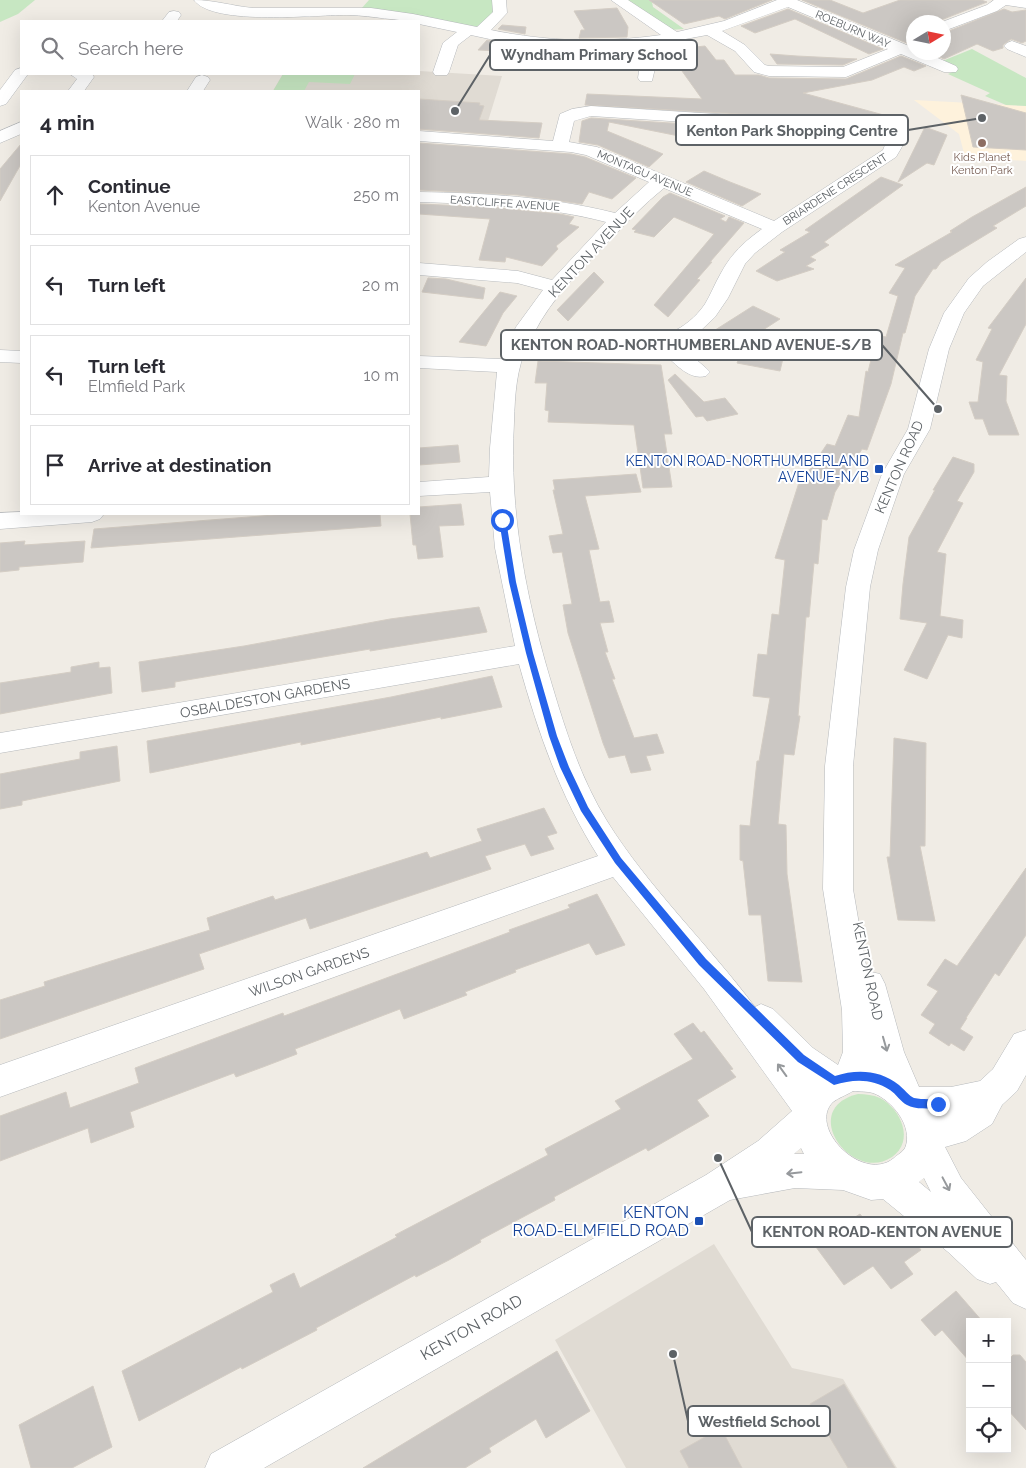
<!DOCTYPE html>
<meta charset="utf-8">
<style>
:root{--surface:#fff;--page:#f7f7f7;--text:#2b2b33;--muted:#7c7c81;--line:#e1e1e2}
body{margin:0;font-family:Raleway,sans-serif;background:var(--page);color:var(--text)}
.controls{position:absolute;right:15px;bottom:15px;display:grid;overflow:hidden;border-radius:0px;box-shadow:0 5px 20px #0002}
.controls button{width:45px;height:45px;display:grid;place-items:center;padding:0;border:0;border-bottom:1px solid var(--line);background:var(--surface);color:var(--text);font:25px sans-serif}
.compass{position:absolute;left:906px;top:15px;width:45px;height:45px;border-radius:50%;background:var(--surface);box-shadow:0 5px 20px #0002;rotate:80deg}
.stop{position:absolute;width:15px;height:15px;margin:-11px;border:4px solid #2563eb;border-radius:50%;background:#fff}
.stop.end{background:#2563eb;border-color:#fff;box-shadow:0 1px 5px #0008}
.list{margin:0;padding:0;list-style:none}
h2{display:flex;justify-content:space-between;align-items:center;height:65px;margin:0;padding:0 20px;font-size:21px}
h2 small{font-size:16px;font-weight:400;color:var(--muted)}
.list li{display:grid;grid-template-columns:32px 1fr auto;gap:15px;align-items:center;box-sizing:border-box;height:80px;margin:0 10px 10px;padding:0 10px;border:1px solid var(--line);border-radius:0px}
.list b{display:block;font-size:19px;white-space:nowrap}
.list p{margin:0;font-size:16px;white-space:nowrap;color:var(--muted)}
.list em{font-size:16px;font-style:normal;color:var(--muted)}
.icon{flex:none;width:28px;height:28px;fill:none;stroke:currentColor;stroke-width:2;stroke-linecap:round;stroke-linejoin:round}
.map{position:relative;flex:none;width:1026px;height:1468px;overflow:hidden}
.search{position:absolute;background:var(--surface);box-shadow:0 5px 20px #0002;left:20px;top:20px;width:400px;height:55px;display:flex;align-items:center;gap:12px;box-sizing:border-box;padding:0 18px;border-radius:0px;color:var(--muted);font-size:19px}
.panel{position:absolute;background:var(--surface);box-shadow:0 5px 20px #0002;left:20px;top:90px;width:400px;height:425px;border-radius:0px}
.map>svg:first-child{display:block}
.commercial{fill:#fef2dc}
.education{fill:#e0dbd3}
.green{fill:#c7e7c2}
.building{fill:#cbc7c3;stroke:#d4cdc4}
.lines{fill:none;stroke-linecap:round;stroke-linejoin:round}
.minor-casing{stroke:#b6b9bc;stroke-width:1}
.minor{fill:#fff;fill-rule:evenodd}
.oneway{stroke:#96999c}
.route{fill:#2563eb}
.education-dot{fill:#8d6e63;stroke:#fff;stroke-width:2}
.transit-dot{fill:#1a4fb4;stroke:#fff;stroke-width:2}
.labels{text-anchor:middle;stroke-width:4;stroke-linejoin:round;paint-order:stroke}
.far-street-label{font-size:11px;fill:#5d6266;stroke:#fff}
.far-education-label{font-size:11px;fill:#785e54;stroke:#fff}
.street-label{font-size:14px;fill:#5d6266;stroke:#fff}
.transit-label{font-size:14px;fill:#164399;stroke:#fff;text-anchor:end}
.near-transit-label{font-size:16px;fill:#164399;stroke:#fff;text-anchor:end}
.near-street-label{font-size:16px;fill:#5d6266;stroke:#fff}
.leader{fill:none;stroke:#5d6266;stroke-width:2}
.callout-dot{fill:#5d6266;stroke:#fff;stroke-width:2}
.callout{fill:#fff;stroke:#5d6266;stroke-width:2}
.callout-label{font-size:15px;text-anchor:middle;font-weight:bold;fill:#5d6266}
</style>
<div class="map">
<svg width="1026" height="1468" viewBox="0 0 1026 1468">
<rect width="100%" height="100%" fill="#f0ece5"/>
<!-- commercial -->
<path class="commercial" d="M914 100 1026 106V161L965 157 959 134Z"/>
<!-- education -->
<g class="education">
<path d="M419 71 502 76 484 134 419 130V91H273L283 74H419Z"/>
<path d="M714 1244 792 1368 843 1379 897 1468H626L555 1340Z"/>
</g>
<!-- green -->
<g class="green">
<path d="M0 0H35L18 14 0 22Z"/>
<path d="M369 0H494V13L483 25 472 28 361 9Z"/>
<path d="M623 0H654L652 2 653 7 684 29 670 30Z"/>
<path d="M972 49 1026 78V106L1006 105 985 96 990 93 948 74 957 70 940 62Z"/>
<path d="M283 74H355L350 84 309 82 304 91H273Z"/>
<path d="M858 1094C866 1094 873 1095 880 1098 901 1109 915 1141 892 1157 852 1184 797 1109 858 1094Z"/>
</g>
<!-- building -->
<g class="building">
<path d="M649 0H772L725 19 719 16 684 24Z"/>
<path d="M802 0H830L863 13 900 0H981L987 2 941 20 940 22H914V46Z"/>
<path d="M617 8 628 27 627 37 579 38 581 30H585L574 11Z"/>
<path d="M788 9 883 49 869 54 795 19 755 33 741 26Z"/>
<path d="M1004 9 1012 12 1026 10V41L1022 43 1011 39 1003 45V48L993 51 977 44 944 59 930 52H944V33Z"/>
<path d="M502 25 526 27 525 34 498 29Z"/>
<path d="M487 40 522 47 521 52 478 50Z"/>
<path d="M705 46 716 60H724L735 75H759L769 78 846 79 901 56 926 66 914 71 904 67 872 80 803 93 891 117 882 127 861 121 585 105 587 94 702 99 667 50Z"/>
<path d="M770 54 797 56 857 59 843 65 777 64Z"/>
<path d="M961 95 1026 113V150L973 147Z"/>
<path d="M419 99 480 103 479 105 484 106 479 120 542 123 539 138 419 129Z"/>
<path d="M591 118 861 135 871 137 868 140 789 145 709 142 609 122 607 131 663 154 649 167 598 145 579 142 582 121Z"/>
<path d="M925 127 947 135 934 165 927 163 898 182Z"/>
<path d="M419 143 571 154 585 157 636 178 612 199 589 192 582 204 518 195 419 190Z"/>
<path d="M21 144V164L0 201V169Z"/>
<path d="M704 171 730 182 761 194 742 206 686 182Z"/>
<path d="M881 177 903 185 824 242 829 245 810 257 816 260 806 266 814 269 777 281 756 271 785 252 780 250 810 232 805 230Z"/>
<path d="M1026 187V206L993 226 997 228 941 262 936 269H933L915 296 905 333H903L891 384 867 450 862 449 835 492 827 520 822 519 818 564 814 563 809 617H806L798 716H800L794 755 784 754 778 824 786 825 787 874 802 982 768 981 761 915H749L743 861 740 860V825L750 826 757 761H759L770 698 753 696 758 654 767 655 772 614 779 615 785 560 775 558 801 476 805 477 827 444 835 446 848 415 859 417 866 371 868 372 877 335 886 337 898 296 889 293 905 268 895 265 952 232 950 231 972 217Z"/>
<path d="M670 193 725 216 720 219 726 222 729 217 744 223 710 262H712L697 279 700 280 668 317 654 305 714 234 674 217 654 237 634 232 636 230 632 229 663 197Z"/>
<path d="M419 204 490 207 560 214 574 217 569 224 579 227 556 246 558 249 542 266 506 257 505 262 479 260 490 219 419 214Z"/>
<path d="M594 272 604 282 568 321 557 310Z"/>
<path d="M428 278 446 279 485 288 483 299 422 292Z"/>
<path d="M1026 278V324L999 375 1007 376 1006 401 1019 435H989L983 419H975L969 402H978L983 362 976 360 992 329 988 328Z"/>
<path d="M500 292 517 296 503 313 486 346 459 342Z"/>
<path d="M753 306 780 319 746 341 749 332 722 349 701 339Z"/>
<path d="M743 348 784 354 780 371 737 363Z"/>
<path d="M538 361 661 365 672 434H664L672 487 643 488 634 425 548 422 549 411 545 410 547 383H535Z"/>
<path d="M675 374 704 402 725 398 738 414 707 421 703 416 696 417 668 380Z"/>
<path d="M458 445 460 462 419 465V448Z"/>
<path d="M953 457 974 464V472L957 501 963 503 937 552 946 554 940 616 963 620 962 638 948 635 927 679 904 670 927 623 900 619 903 584 909 537 935 490H933Z"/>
<path d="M636 474 641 492 585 496 599 549 589 550 600 602 609 601 614 622 600 623 608 652H605L615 679H612L634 738 657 734 664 753 646 756 651 770 631 773 625 755 609 758 603 743 568 633 563 605 572 604 562 552 553 553 549 536 563 534 553 490H555L553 480Z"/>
<path d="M461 504 464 525 439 526 443 557 418 559 416 545H413L410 514H419V507Z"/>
<path d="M287 514H380L381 526 91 548 94 529Z"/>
<path d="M25 541 24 545 85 541 83 562 19 567V570L0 572V543Z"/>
<path d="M479 607 487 632 370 651V649L175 682V687L142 692 139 662 244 646 390 619Z"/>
<path d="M99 662V668L110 667 112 693 0 714V683L71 672V667Z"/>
<path d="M492 676 502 707 441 719V717L301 745V742L150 773 147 741 391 697Z"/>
<path d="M894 738 926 743 925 846H920L935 921 898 920 887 857H890Z"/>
<path d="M117 746 120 781 22 801V805L0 809V774L80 759V752Z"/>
<path d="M544 808 557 833 547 836 554 849 531 856 525 844 485 856 491 869 310 929 306 918 199 954 204 969 0 1039V1000L45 986 44 982 210 930 207 918 273 896 275 900 427 852 430 858 482 841 477 829Z"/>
<path d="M1026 868V935L999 976 995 973 966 1018H967L960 1029 973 1037 964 1051 951 1043 949 1046 929 1033 935 1024 921 1015 938 991 927 985 945 959 957 966Z"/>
<path d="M597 894 625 945 596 955 589 943 515 970 516 972 465 992 467 995 404 1019 400 1009 295 1049 297 1054 263 1067 236 1077 234 1073 130 1112 134 1127 91 1143 88 1128 0 1161V1116L66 1092 70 1108 139 1083 135 1068 283 1013 284 1016 510 932 509 930 570 908 568 905Z"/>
<path d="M693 1023 701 1033 704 1031 733 1069 730 1070 736 1077 697 1100 709 1116 648 1151 646 1148 554 1197 555 1200 480 1240 481 1242 449 1260 416 1277 415 1275 316 1328 317 1330 242 1369 241 1367 139 1421 122 1371 273 1292 270 1285 294 1273 300 1288 397 1237 395 1235 548 1155 545 1149 621 1109 615 1101 693 1059 674 1034Z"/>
<path d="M860 1214 876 1235 899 1221 921 1250 904 1262 913 1274 891 1289 873 1266 844 1285 813 1243Z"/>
<path d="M956 1291 983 1322H970V1362L942 1330 935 1336 921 1320Z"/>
<path d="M557 1351 590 1411 546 1438 536 1419 489 1448 491 1452 465 1468H363Z"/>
<path d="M1013 1355H1020L1026 1362V1430L1007 1409V1361Z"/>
<path d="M844 1384 895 1468H848L810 1404Z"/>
<path d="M93 1386 112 1447 72 1468H31L19 1425Z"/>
<path d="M721 1428 742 1468H689L680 1451Z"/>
</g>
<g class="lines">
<defs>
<g id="minor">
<path d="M194 0C214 0 232 6 253 8H371L413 14 477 27 493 12 492 0H506L507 13 491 30C549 42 604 43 661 35L611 0H628L677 32 724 21 777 0H797L914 48V52H924L956 66 958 69 956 72H944L901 54 846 77 769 76 754 72 735 51 707 35 642 47 656 64 652 81H640L638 78 640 64 627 48C574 53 524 47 471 35L458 45 449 72 447 75H435L433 72 443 43 457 32 419 24V21C396 21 373 16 350 15 319 14 213 27 194 0ZM788 7 888 49 843 67 769 66 765 65 745 45 722 31Z"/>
<path d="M994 0H1026V8L1006 5 997 11 944 31 942 22 987 5Z"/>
<path d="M174 11 179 12 181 15 177 21H162L169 12Z"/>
<path d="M1012 41 1026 46V57L1007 49 1004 46 1007 43Z"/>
<path d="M21 68V74H28L6 104 0 106V90L15 70Z"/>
<path d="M70 74H92L94 77 84 91H68L77 79Z"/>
<path d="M202 75 208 77 210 80 203 91H187L196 77Z"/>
<path d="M591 106 861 123 890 131 903 145 896 157 782 232 755 253 745 264 728 298 715 317 697 334 678 344 706 368 710 372 706 376C688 381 673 361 660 350 616 362 571 354 528 344 516 370 515 394 514 422 509 512 526 599 552 685 566 732 581 779 607 821 648 887 708 944 755 1007L761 1004 773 1009 813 1048 838 1065 843 1052 842 1010 823 889 825 766 846 587 854 550 882 474 908 429 929 349 944 313 969 278 987 262 1019 239 1026 237V252L983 286 964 313 949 349 930 429 904 474 878 550 870 587 853 766V889L867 971 880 974 885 984 904 1052 919 1087H951L980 1081 993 1069 1014 1034 1026 1030V1075L1017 1091 1002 1105 992 1124 966 1141 945 1147 961 1178 1026 1260V1309L1013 1303 996 1282 990 1284 977 1279 948 1252 883 1199 871 1200 843 1190 795 1188 730 1200 264 1468H205L211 1454 706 1175 758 1141 792 1111 704 989 613 877 0 1097V1065L598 856C560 796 538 732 519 664L0 753V733L515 646 495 548 490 492 419 496V482L489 477 490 448 497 372 419 368V356L501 359 516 327 543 290 517 283 419 275V263L518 271 552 280 606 222C545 206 482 204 419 202V192C485 193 551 197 615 213L649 182 586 155 571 152 419 141V131L553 141 560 114 572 109ZM591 116 861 133 874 136 885 145 883 150 774 221 597 147 569 142 574 121ZM664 188 762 229C745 241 731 254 721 273 715 283 711 294 705 304 668 358 588 345 534 333 552 298 581 269 609 241 626 223 644 204 664 188ZM853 1091C860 1092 867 1091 873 1093 892 1100 914 1127 905 1148 903 1152 897 1155 894 1158 863 1184 807 1127 833 1102 838 1098 847 1095 853 1091ZM801 1148 804 1154H794ZM924 1178 931 1192 919 1182Z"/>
<path d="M21 122V134L0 143V131Z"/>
<path d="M0 350 21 351V363L0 362Z"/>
<path d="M21 512V514H104L100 519 92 522 0 529V513Z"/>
</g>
</defs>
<!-- minor casing -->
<use href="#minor" class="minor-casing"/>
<!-- minor -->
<use href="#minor" class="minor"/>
</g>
<!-- one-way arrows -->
<defs><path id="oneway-shaft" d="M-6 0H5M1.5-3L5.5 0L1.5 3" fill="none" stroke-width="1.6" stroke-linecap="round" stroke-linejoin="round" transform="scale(1.25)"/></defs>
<g class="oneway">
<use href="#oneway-shaft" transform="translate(885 1044) rotate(74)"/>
<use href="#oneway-shaft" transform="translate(782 1070) rotate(-126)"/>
<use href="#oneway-shaft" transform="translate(794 1173) rotate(174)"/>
<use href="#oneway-shaft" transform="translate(946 1184) rotate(62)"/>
</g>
<!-- route -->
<path class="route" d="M502 517 506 520 516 582 533 653 557 736 569 767 588 807 621 858 706 959 804 1055 835 1076C857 1069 880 1070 899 1085 904 1089 909 1096 914 1098 923 1100 933 1098 942 1101V1108L938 1109C930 1108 915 1110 907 1105 901 1102 896 1094 890 1090 872 1078 853 1079 834 1085L798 1062 699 965 615 863 581 811 560 767 549 736 526 653 509 582 499 520Z"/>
<!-- markers -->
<circle class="education-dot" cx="982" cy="143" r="5"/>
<g class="transit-dot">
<rect x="874" y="464" width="10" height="10" rx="2.5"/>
<rect x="694" y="1216" width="10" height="10" rx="2.5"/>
</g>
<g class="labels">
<!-- far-street labels -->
<g class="far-street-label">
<text transform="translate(853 29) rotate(23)" y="4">ROEBURN WAY</text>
<text transform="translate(645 173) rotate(23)" y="4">MONTAGU AVENUE</text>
<text transform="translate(835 189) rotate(-33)" y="4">BRIARDENE CRESCENT</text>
<text transform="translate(505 203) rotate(4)" y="4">EASTCLIFFE AVENUE</text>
</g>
<!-- far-education labels -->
<g class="far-education-label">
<text x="982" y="161">Kids Planet<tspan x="982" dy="13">Kenton Park</tspan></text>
</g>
<!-- street labels -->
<g class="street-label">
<text transform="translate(591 252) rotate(-47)" y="5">KENTON AVENUE</text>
<text transform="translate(899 467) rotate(-66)" y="5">KENTON ROAD</text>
<text transform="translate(265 698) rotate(-10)" y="5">OSBALDESTON GARDENS</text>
<text transform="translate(868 971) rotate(78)" y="5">KENTON ROAD</text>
<text transform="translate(309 972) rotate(-19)" y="5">WILSON GARDENS</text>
</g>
<!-- transit labels -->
<g class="transit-label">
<text x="869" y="466">KENTON ROAD-NORTHUMBERLAND<tspan x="869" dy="16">AVENUE-N/B</tspan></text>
</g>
<!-- near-transit labels -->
<g class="near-transit-label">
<text x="689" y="1218">KENTON<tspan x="689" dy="18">ROAD-ELMFIELD ROAD</tspan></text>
</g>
<!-- near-street labels -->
<g class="near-street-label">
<text transform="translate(471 1327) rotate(-30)" y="6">KENTON ROAD</text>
</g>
</g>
<!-- callouts -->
<path class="leader" d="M455 111L490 55M982 118L908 130M938 409L882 345M718 1158L752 1232M673 1354L688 1421"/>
<g class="callout-dot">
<circle cx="455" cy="111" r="5"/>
<circle cx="982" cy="118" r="5"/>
<circle cx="938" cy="409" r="5"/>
<circle cx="718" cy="1158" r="5"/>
<circle cx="673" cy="1354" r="5"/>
</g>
<g class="callout">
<rect x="490" y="40" width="207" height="30" rx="5"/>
<rect x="676" y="115" width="232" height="30" rx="5"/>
<rect x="501" y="330" width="381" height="30" rx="5"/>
<rect x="752" y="1217" width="260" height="30" rx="5"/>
<rect x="688" y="1406" width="142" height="30" rx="5"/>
</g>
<g class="callout-label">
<text x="594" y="60">Wyndham Primary School</text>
<text x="792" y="136">Kenton Park Shopping Centre</text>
<text x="691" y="350">KENTON ROAD-NORTHUMBERLAND AVENUE-S/B</text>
<text x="882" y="1237">KENTON ROAD-KENTON AVENUE</text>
<text x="759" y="1427">Westfield School</text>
</g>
</svg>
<div class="controls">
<button>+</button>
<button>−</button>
<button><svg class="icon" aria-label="locate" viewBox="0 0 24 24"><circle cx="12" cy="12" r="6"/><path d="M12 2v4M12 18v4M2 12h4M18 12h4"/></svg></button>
</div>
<svg class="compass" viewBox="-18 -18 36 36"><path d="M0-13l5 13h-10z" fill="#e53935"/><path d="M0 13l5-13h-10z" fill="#7c7c81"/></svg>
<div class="stop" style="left:502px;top:520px"></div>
<div class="stop end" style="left:938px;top:1104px"></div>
<div class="search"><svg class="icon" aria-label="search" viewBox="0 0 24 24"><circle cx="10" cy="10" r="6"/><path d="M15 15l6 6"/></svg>Search here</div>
<section class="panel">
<h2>4 min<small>Walk · 280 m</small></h2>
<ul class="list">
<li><svg class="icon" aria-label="ahead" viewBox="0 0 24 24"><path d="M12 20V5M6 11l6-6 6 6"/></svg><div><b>Continue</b><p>Kenton Avenue</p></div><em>250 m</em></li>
<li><svg class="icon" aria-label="left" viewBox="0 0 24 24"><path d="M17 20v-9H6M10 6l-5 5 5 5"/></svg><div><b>Turn left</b></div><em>20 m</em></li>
<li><svg class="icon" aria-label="left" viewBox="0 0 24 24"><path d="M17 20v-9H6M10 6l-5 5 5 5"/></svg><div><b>Turn left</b><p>Elmfield Park</p></div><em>10 m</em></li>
<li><svg class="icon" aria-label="arrive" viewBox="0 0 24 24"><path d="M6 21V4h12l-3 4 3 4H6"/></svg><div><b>Arrive at destination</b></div></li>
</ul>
</section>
</div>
